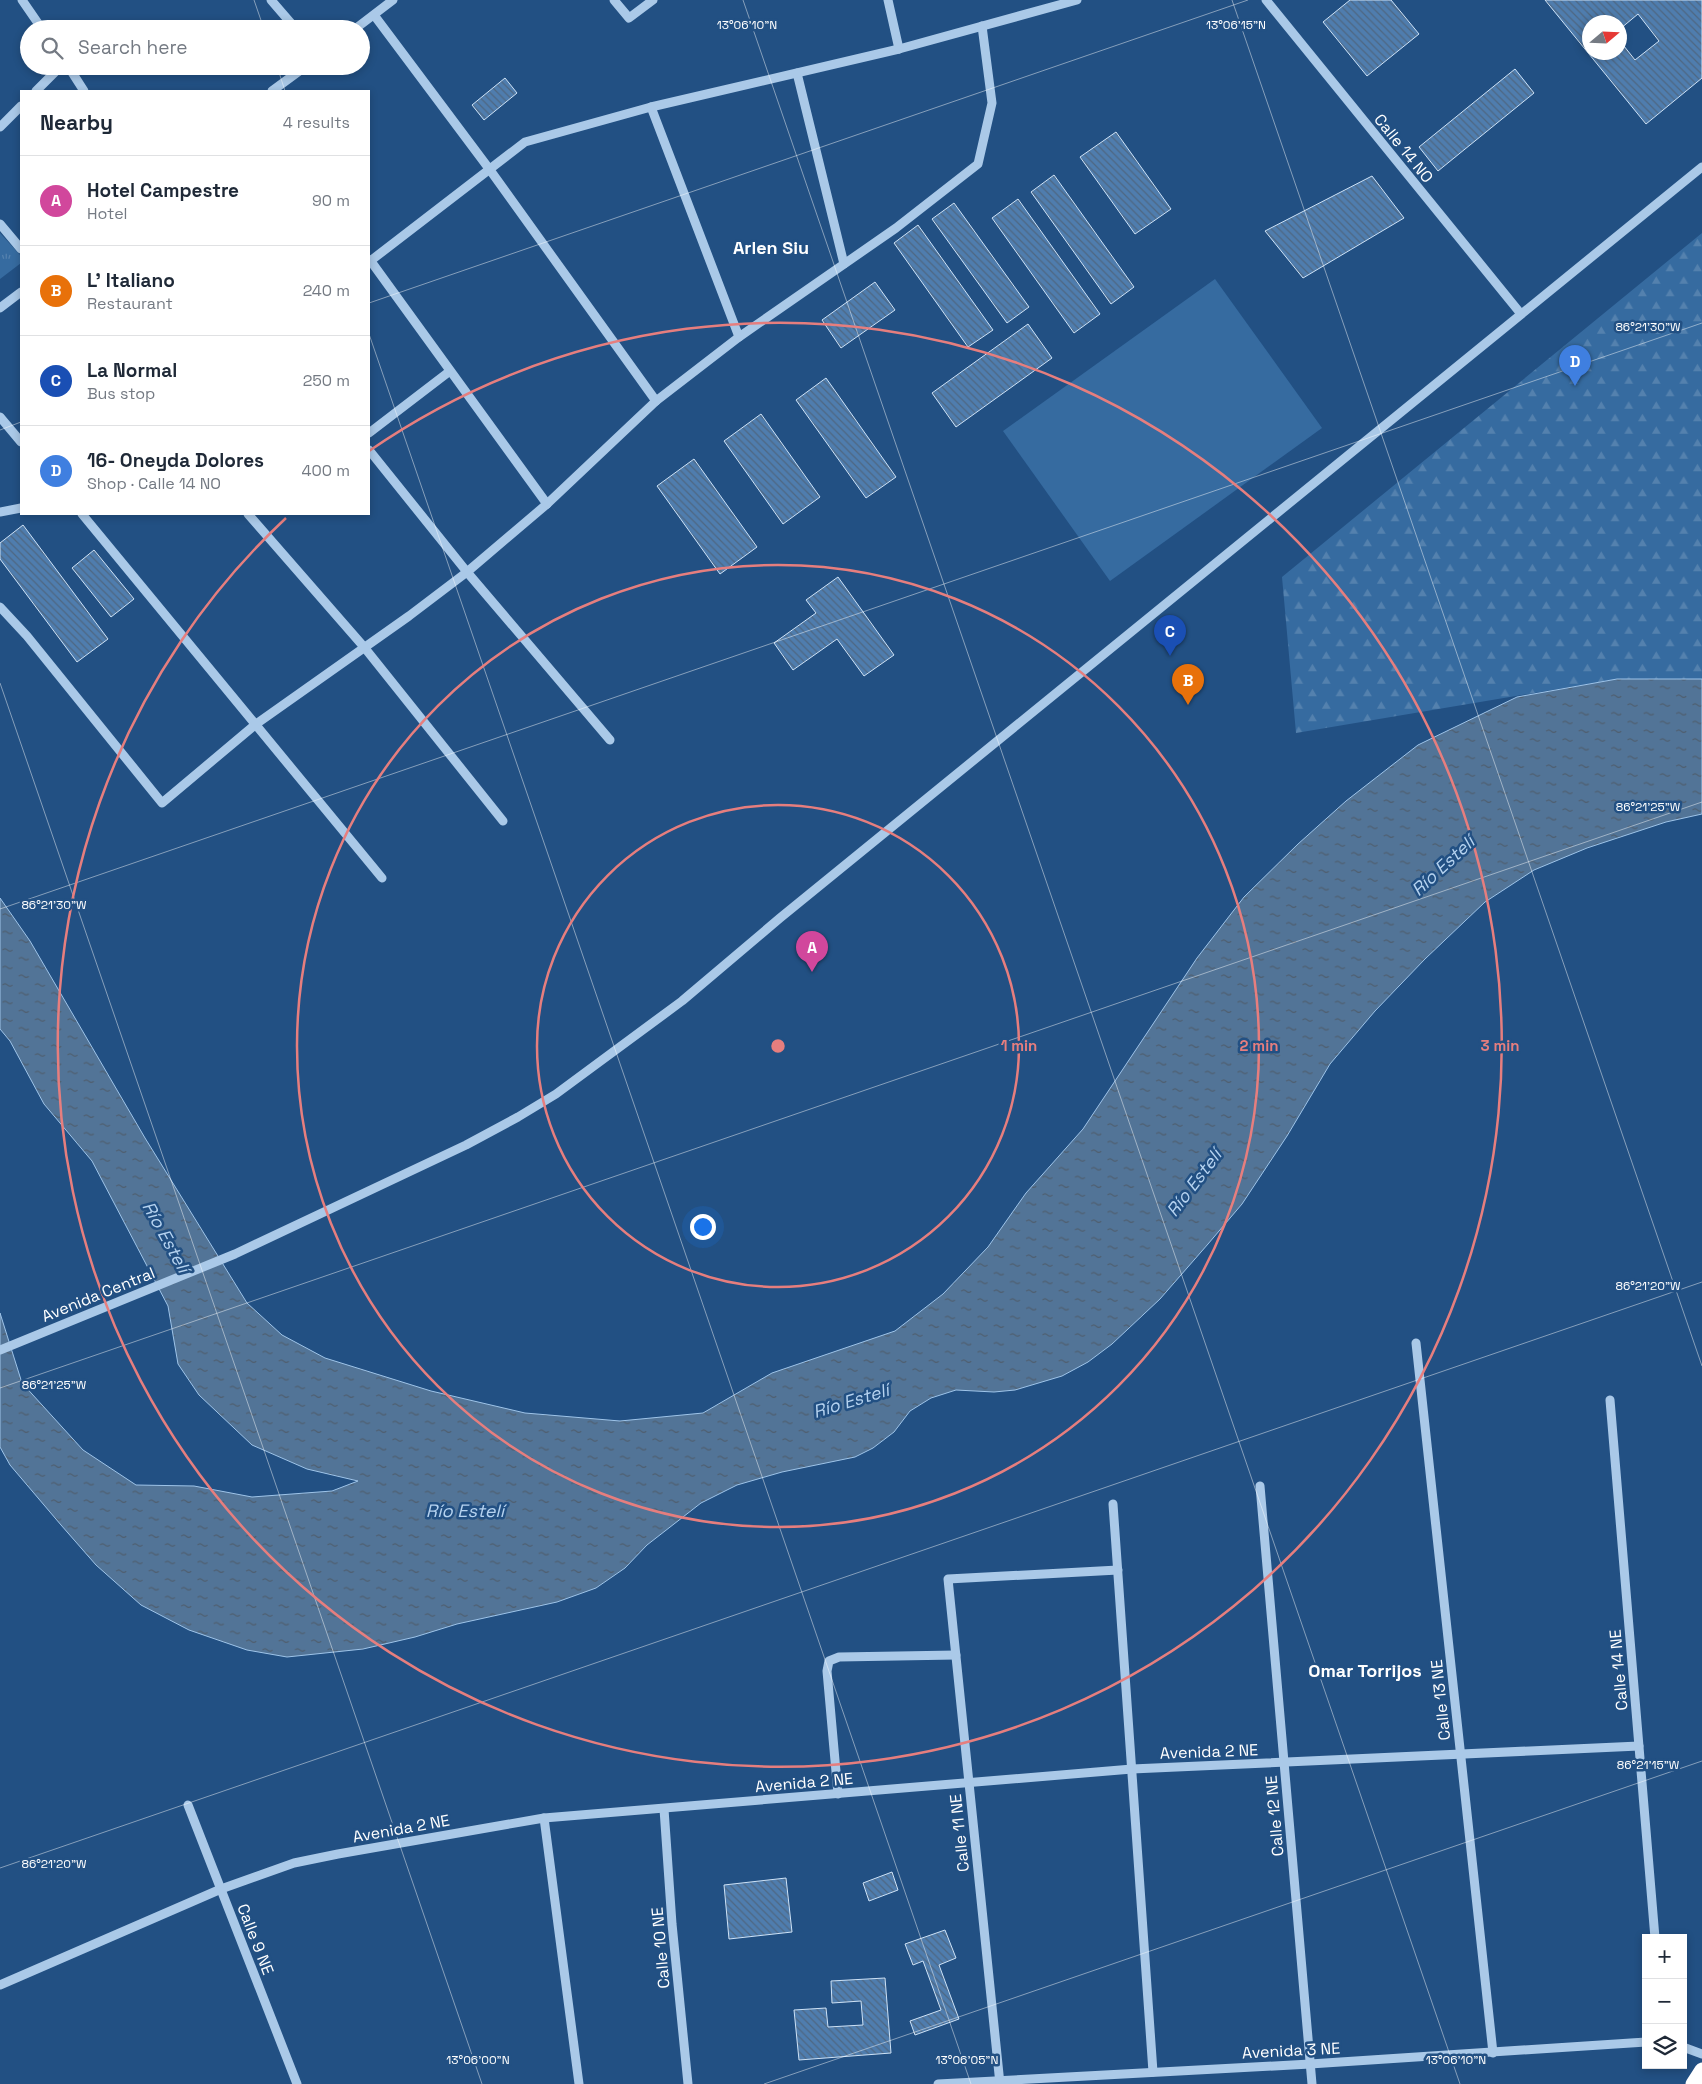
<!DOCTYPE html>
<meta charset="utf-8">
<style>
:root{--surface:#fff;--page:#f2f2f3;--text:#1f2937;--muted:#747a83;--line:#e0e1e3;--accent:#db2777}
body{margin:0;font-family:"Space Grotesk",sans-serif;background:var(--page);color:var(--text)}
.controls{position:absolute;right:15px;bottom:15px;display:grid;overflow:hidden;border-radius:0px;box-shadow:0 2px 8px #0003}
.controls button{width:45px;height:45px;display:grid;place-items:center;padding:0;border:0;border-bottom:1px solid var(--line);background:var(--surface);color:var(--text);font:25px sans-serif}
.compass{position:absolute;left:1582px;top:15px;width:45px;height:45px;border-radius:50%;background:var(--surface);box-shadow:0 2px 8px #0003;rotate:71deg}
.you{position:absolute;left:702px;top:1226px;width:18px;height:18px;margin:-12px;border:4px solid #fff;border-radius:50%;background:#1a73e8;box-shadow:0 0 0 8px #1a73e833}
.badge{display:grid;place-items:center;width:32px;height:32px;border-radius:50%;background:var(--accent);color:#fff;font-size:16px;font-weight:700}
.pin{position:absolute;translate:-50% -41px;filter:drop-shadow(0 1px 2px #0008)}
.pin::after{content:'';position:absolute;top:26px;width:18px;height:15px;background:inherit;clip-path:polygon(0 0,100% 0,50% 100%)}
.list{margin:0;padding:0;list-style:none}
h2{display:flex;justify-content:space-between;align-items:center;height:65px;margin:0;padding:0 20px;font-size:21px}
h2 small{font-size:16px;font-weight:400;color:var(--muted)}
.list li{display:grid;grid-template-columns:32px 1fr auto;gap:15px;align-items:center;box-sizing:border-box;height:90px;padding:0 20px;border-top:1px solid var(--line)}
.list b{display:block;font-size:19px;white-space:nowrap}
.list p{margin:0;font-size:16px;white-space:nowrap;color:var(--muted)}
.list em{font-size:16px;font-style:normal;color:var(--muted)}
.icon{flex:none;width:28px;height:28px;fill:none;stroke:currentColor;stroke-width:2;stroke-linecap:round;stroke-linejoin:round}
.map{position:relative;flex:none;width:1702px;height:2084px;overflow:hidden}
.search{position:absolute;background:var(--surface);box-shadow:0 2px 8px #0003;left:20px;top:20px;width:350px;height:55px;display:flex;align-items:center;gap:12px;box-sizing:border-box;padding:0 18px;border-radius:28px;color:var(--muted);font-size:19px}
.panel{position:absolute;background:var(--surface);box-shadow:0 2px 8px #0003;left:20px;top:90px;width:350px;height:425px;border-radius:0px}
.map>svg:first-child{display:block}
.forest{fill:url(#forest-firs)}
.park{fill:url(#park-tufts)}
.pitch{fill:#366ba0}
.water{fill:url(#water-ripples);stroke:#9ec4e9}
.building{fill:url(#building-back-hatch);stroke:#cee2f6;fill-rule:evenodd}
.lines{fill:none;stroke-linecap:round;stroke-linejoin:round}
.minor{stroke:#aac9e8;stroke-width:9}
.highway{stroke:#fff;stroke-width:15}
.ticks{fill:none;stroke:#fff;stroke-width:1;stroke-opacity:0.45}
.ring{fill:none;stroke:#e67e7e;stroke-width:2.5}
.labels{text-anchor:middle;stroke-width:5;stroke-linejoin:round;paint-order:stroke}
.street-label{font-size:16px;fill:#fff;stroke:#225083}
.neighbourhood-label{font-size:18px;font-weight:bold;fill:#fff;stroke:#225083}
.water-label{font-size:18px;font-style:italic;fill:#b6d3f0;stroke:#225083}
.ticks-label{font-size:12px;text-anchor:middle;fill:#fff;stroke:#225083;stroke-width:5;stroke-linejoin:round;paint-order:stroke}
.centre{fill:#e67e7e;stroke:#225083;stroke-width:2.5}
.ring-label{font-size:15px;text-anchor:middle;font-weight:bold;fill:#e67e7e;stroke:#225083;stroke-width:5;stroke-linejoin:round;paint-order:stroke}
</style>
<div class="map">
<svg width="1702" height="2084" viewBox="0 0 1702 2084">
<defs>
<pattern id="forest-firs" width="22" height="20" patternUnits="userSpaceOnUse" patternTransform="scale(1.25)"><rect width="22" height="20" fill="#366ba0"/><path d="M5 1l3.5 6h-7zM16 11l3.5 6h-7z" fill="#5481ae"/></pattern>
<pattern id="park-tufts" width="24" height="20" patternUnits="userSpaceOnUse" patternTransform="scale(1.25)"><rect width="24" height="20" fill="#366ba0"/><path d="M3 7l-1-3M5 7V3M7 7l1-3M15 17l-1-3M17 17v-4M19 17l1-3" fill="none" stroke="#5481ae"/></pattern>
<pattern id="water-ripples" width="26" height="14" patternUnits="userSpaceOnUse" patternTransform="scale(1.25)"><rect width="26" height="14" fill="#527497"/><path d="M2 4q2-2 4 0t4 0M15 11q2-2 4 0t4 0" fill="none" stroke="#4f5e6e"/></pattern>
<pattern id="building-back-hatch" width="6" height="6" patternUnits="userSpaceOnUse" patternTransform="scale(1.25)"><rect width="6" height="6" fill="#4f7dae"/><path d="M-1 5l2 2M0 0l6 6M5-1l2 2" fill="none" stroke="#4e6782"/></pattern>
</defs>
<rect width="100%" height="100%" fill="#225083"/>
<!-- forest -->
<path class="forest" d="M1702 233V679H1617L1296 733 1282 577Z"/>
<!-- park -->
<path class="park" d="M0 233 21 256V263L0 279Z"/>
<!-- pitch -->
<path class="pitch" d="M1215 279 1322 428 1110 581 1003 431Z"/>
<!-- water -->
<path class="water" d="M1617 679H1702V814L1666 822 1587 848 1534 870 1485 902 1425 959 1375 1011 1330 1064 1287 1136 1242 1204 1208 1244 1160 1299 1112 1344 1088 1362 1062 1376 1015 1390 994 1392 956 1390 931 1398 910 1411 894 1432 873 1448 855 1457 782 1472 737 1485 701 1503 647 1545 625 1568 596 1588 557 1602 457 1624 415 1637 363 1649 287 1657 247 1650 189 1630 141 1605 96 1565 61 1525 10 1465 0 1447V1313L22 1383 83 1450 136 1485 194 1486 252 1497 332 1491 358 1481 307 1469 252 1445 199 1395 178 1364 168 1306 92 1161 44 1104 10 1041 0 1029V898L30 941 145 1138 247 1303 282 1335 325 1358 431 1391 525 1413 620 1421 703 1413 772 1373 895 1331 943 1294 988 1247 1026 1193 1083 1129 1197 958 1244 897 1298 844 1346 801 1418 745 1517 697Z"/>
<!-- building -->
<g class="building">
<path d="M1350 0H1391L1419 34 1367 76 1323 22Z"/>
<path d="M1545 0H1702V78L1646 124ZM1638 14 1659 41 1635 60 1620 41V52H1590V22H1620V29Z"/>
<path d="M1515 69 1534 93 1438 171 1419 147Z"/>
<path d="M505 78 517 93 484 120 472 105Z"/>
<path d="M1116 132 1171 209 1135 234 1080 157Z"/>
<path d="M1054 175 1134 287 1111 304 1031 192Z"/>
<path d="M1372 176 1404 218 1303 278 1265 231Z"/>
<path d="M1018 199 1100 314 1074 333 992 218Z"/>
<path d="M954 203 1029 307 1007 323 932 219Z"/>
<path d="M918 225 993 330 968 347 894 243Z"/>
<path d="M875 282 895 310 841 348 822 320Z"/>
<path d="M1028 324 1052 358 956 427 932 393Z"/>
<path d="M826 378 896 477 866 498 796 400Z"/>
<path d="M761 414 820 497 783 524 724 441Z"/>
<path d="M694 459 757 547 720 574 657 486Z"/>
<path d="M23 525 108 639 77 662 0 559V543Z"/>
<path d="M94 550 134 599 111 617 72 568Z"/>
<path d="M838 577 894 655 864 676 837 639 793 670 774 643 816 613 806 600Z"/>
<path d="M892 1872 898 1890 869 1901 863 1883Z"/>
<path d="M786 1878 792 1932 729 1939 724 1885Z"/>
<path d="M945 1930 956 1958 939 1965 959 2019 915 2035 910 2021 941 2010 923 1961 913 1965 905 1944Z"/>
<path d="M885 1978 891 2053 799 2060 794 2010 826 2008 828 2027 863 2025 861 2001 832 2003 831 1981Z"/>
</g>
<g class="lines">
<!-- minor -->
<g class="minor">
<path d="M22 0 42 29"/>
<path d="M271 0 296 29"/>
<path d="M614 0 629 18 653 0"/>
<path d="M888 0 899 49"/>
<path d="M1266 0 1521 314"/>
<path d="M374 15 490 170 656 401"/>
<path d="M355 29 393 0"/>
<path d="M68 66 84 91"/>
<path d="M797 73 844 264"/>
<path d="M36 91 61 66"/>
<path d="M272 91 306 66"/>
<path d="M651 107 739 337"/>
<path d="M0 127 21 106"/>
<path d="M0 224 21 249"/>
<path d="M370 260 547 504"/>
<path d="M369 262 525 142 651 107 899 49 1077 0"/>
<path d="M0 308 21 292"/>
<path d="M0 417 21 442"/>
<path d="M369 433 450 371"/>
<path d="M369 450 467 572 610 740"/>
<path d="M0 512 21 508"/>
<path d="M82 514 382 878"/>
<path d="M248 514 364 647 503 821"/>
<path d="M0 607 27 636 162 803 256 724 409 616 467 572 547 504 656 401 739 337 896 228 978 164 992 103 982 26"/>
<path d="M1416 1343 1493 2053"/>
<path d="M0 1350 235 1254 466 1145 518 1117 556 1094 682 1001 780 918 1702 167"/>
<path d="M1610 1400 1655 1938"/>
<path d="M1260 1486 1312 2084"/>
<path d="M1113 1504 1153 2072"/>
<path d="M838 1794 827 1671 829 1661 839 1657 956 1655"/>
<path d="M188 1805 297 2084"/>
<path d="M664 1809 672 1924 688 2084"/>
<path d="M544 1818 579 2084"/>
<path d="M0 1985 221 1889 294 1863 338 1854 544 1818 1132 1769 1639 1746"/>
<path d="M1683 2047 1702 2054"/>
<path d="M938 2084 1310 2064 1646 2042"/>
<path d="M1000 2084 948 1579 1118 1570"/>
</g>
<!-- highway -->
<path class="highway" d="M1693 2084 1702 2070"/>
</g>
<!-- ticks -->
<path class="ticks" d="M254 0 264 29M743 0 1460 2084M1232 0 1702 1366M277 66 285 91M369 303 1248 0M369 334 971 2084M0 430 21 422M0 683 482 2084M0 909 1702 323M0 1388 1702 802M0 1868 1702 1282M764 2084 1702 1761"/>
<!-- distance rings -->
<g class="ring">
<circle cx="778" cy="1046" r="241"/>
<circle cx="778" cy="1046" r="481"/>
<path d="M369 451A722 722 0 1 1 286 518"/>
</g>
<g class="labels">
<!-- street labels -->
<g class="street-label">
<text transform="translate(1404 148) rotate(51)" y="6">Calle 14 NO</text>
<text transform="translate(98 1294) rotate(-22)" y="6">Avenida Central</text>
<text transform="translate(1618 1670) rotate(-95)" y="6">Calle 14 NE</text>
<text transform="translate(1440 1700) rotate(-96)" y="6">Calle 13 NE</text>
<text transform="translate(1209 1751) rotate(-2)" y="6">Avenida 2 NE</text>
<text transform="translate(804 1782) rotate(-5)" y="6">Avenida 2 NE</text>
<text transform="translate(1274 1816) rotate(-95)" y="6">Calle 12 NE</text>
<text transform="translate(401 1828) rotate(-10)" y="6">Avenida 2 NE</text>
<text transform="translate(959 1833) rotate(-96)" y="6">Calle 11 NE</text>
<text transform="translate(256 1939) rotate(69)" y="6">Calle 9 NE</text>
<text transform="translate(660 1948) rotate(-95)" y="6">Calle 10 NE</text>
<text transform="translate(1291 2050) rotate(-3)" y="6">Avenida 3 NE</text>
</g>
<!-- neighbourhood labels -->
<g class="neighbourhood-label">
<text x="771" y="254">Arlen Siu</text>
<text x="1365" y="1677">Omar Torrijos</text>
</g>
<!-- water labels -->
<g class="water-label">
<text transform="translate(1443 866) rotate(-43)" y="6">Río Estelí</text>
<text transform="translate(1194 1183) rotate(-53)" y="6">Río Estelí</text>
<text transform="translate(166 1237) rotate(61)" y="6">Río Estelí</text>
<text transform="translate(851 1401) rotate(-17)" y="6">Río Estelí</text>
<text x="465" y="1517">Río Estelí</text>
</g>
</g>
<g class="ticks-label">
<text x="747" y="29">13°06'10"N</text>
<text x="1236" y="29">13°06'15"N</text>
<text x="1648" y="331">86°21'30"W</text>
<text x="1648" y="811">86°21'25"W</text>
<text x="54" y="909">86°21'30"W</text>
<text x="1648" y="1290">86°21'20"W</text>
<text x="54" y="1389">86°21'25"W</text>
<text x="1648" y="1769">86°21'15"W</text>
<text x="54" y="1868">86°21'20"W</text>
<text x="478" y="2064">13°06'00"N</text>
<text x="967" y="2064">13°06'05"N</text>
<text x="1456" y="2064">13°06'10"N</text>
</g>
<circle cx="778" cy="1046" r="8" class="centre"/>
<g class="ring-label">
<text x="1019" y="1051">1 min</text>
<text x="1259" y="1051">2 min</text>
<text x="1500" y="1051">3 min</text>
</g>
</svg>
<div class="controls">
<button>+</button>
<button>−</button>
<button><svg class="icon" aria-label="layers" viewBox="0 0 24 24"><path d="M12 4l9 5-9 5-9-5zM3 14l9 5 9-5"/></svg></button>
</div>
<svg class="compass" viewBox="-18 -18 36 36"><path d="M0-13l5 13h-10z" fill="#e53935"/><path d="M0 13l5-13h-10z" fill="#747a83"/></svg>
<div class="you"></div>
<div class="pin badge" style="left:812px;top:972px;background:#d1479c">A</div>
<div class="pin badge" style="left:1188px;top:705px;background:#e8710a">B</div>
<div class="pin badge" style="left:1170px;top:656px;background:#1a4fb4">C</div>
<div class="pin badge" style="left:1575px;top:386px;background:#3f7fe0">D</div>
<div class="search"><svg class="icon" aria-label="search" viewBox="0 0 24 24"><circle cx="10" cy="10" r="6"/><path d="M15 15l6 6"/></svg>Search here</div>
<section class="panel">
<h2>Nearby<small>4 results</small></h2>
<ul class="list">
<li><span class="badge" style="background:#d1479c">A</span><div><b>Hotel Campestre</b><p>Hotel</p></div><em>90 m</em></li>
<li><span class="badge" style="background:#e8710a">B</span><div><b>L' Italiano</b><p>Restaurant</p></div><em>240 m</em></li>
<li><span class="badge" style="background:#1a4fb4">C</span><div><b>La Normal</b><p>Bus stop</p></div><em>250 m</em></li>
<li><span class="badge" style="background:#3f7fe0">D</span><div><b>16- Oneyda Dolores</b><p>Shop · Calle 14 NO</p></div><em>400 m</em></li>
</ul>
</section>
</div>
